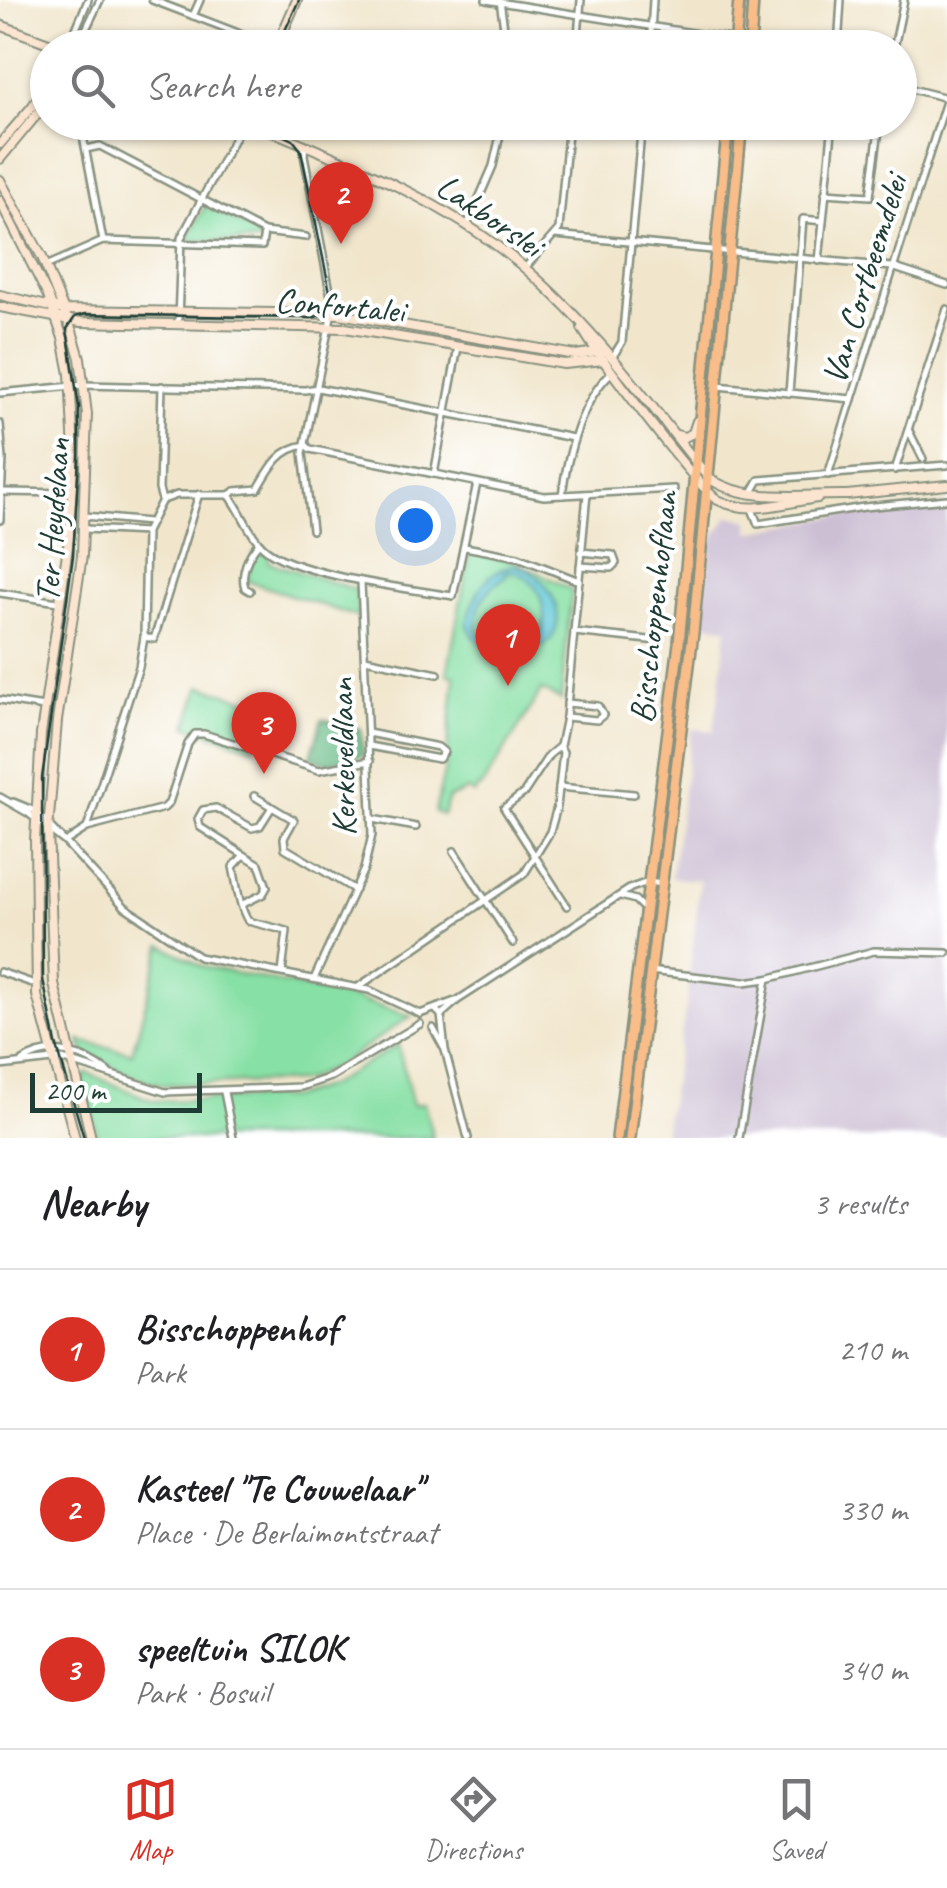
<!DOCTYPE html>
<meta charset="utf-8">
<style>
:root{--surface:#fff;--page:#f2f2f2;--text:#202124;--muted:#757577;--line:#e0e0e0;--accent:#d93025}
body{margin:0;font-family:Caveat,sans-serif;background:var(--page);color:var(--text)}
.scale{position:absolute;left:30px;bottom:25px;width:172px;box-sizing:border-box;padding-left:10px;border:5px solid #1f3d34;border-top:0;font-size:28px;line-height:35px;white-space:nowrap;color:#1f3d34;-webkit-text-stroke:8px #fff;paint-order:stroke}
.you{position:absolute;left:415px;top:525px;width:35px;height:35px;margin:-25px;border:8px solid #fff;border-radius:50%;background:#1a73e8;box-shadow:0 0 0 15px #1a73e833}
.badge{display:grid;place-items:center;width:65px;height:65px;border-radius:50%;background:var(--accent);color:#fff;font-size:32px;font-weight:700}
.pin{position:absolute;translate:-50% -82px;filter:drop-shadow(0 2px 5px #0008)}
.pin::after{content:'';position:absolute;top:52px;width:35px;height:30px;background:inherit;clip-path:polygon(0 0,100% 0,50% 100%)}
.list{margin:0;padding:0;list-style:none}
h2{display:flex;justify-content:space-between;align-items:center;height:130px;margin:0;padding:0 40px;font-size:42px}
h2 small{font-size:32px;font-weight:400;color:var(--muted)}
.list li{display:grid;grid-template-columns:65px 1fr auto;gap:30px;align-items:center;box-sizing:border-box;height:160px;padding:0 40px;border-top:2px solid var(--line)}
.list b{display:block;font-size:38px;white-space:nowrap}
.list p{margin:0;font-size:32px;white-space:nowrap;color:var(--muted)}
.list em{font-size:32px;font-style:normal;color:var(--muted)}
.icon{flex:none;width:55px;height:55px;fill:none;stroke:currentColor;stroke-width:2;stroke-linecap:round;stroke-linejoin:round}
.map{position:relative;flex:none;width:947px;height:1138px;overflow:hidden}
.search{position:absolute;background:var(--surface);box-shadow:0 2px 8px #0004;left:30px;right:30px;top:30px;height:110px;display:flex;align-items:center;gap:25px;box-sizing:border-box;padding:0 35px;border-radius:55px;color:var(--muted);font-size:38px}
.sheet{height:610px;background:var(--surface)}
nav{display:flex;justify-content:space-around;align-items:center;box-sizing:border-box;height:140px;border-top:2px solid var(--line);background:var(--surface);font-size:28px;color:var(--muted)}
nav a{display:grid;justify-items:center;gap:5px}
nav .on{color:var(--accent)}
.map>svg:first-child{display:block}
.industrial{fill:#ccbfd4}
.green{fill:#87e0a5;stroke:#538e6c;stroke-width:2.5}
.forest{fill:#6dbe8a;stroke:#467e5f;stroke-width:2.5}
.water{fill:#5dc7d7;stroke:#3e8286;stroke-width:2.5;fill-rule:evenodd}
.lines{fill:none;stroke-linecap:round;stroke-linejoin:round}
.street-casing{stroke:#889280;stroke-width:10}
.secondary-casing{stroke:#889280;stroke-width:12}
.primary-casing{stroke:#889280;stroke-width:14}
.street{stroke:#fff;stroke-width:5}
.secondary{stroke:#fce5d0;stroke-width:8}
.primary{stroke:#f8bd89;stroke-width:9}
.tram{stroke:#1f3d34;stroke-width:2.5}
.labels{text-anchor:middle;stroke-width:8;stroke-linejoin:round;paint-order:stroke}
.street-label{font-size:35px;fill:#1f3d34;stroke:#fff}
</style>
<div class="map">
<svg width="947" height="1138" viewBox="0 0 947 1138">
<rect width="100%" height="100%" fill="#fff"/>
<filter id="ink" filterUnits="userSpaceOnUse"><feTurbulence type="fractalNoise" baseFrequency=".01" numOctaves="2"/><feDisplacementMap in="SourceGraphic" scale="20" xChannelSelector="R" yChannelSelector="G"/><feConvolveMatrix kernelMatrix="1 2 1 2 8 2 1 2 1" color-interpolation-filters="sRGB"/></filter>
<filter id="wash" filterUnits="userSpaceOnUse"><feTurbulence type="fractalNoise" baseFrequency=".0048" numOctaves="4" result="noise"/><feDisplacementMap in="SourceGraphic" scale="40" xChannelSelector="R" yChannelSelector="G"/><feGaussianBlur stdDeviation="2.25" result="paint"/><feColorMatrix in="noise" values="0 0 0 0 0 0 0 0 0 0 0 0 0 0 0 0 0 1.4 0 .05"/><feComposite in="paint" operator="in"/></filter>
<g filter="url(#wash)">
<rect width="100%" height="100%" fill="#f1e6cc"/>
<!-- industrial -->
<path class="industrial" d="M947 505V1138H663L686 1007 700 880 671 878 692 729 714 731 727 628 701 623 712 539 729 516 749 520 750 532 855 513Z"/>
<!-- green -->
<g class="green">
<path d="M205 206 260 233 258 242 187 240Z"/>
<path d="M260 550 269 556 268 562 357 590 358 617 247 581 254 553Z"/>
<path d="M470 552 515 561 572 590 561 700 542 690 481 788 478 787 474 794 468 790 449 798 443 815 435 812 446 764 455 676 447 674Z"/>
<path d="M200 686 267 706 254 748 187 726Z"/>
<path d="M162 945 202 966 350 997 411 1016 339 1065 303 1081 163 1085 131 1076 85 1054 80 1041 132 1053Z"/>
<path d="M398 1045 413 1105 424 1103 433 1138H98L83 1078 87 1073 153 1101 294 1097 330 1085Z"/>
</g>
<!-- forest -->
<path class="forest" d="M322 719 361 729 363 755 327 763 311 757Z"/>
<!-- water -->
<path class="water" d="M514 565C547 571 573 619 547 643 529 659 489 655 474 637 471 633 470 628 467 623 475 595 483 572 514 565ZM506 571C540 572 554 617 536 642 514 646 495 646 477 630 476 604 485 590 506 576Z"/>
</g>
<g filter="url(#ink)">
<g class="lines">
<defs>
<g id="street">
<path d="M152 0 277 48"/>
<path d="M486 0 749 42"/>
<path d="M500 1 507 48"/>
<path d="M193 16 200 0"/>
<path d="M68 48 88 0"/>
<path d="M77 48 100 0"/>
<path d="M577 48 581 0"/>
<path d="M650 48 653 0"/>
<path d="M838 48 841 0"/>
<path d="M894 48 904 0"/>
<path d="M900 86 947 98"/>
<path d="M65 122 83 136 103 241"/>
<path d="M305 145 304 155 333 307 303 453 312 530"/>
<path d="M86 149 100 146 264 232 306 237"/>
<path d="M825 193 870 196 880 122"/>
<path d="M467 226 493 166 503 122"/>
<path d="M555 235 892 267 947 285"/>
<path d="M819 261 833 122"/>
<path d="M46 266 103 241 262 246 264 232"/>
<path d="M525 268 559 229 569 122"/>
<path d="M178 322 181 238 243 122"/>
<path d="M612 358 622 342 642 122"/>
<path d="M717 386 852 399"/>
<path d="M0 393 83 385 305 390 318 388 573 438"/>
<path d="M789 393 803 219 823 221"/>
<path d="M0 424 3 459 0 520"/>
<path d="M909 431 923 459"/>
<path d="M306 445 310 449 544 496 674 489"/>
<path d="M895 470 947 309"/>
<path d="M434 474 458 347"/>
<path d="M828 475 947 98"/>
<path d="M2 492 72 493"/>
<path d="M751 494 759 480 947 465"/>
<path d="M229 495C242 511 248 533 263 547 293 575 410 589 453 596L477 483"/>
<path d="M562 495C567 456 582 398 612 372"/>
<path d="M163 500 177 495H229L235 491 258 489C270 468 280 448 306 445"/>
<path d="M752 509 758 524 864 507 947 499"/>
<path d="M85 516 149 522"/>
<path d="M85 529 146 532"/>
<path d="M465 547 518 557 579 581"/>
<path d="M580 566 611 568 616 563 613 555 581 552"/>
<path d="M250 591 245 588C240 573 248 555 259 543"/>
<path d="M0 593 58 602"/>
<path d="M574 632 658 641"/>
<path d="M144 637 154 639 199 494"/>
<path d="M365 659 438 674"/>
<path d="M0 700 44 707"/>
<path d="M566 717 597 720 603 715 598 706 567 703"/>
<path d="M368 733 438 747 444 752 439 759 369 746"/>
<path d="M560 746 549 755 524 793 504 808 567 906"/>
<path d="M559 787 634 794"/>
<path d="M254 796 272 807"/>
<path d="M0 797 28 813 65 842 125 907 199 957 369 990 420 1014"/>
<path d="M13 802 35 811 62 839"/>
<path d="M372 819 416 827"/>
<path d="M87 828 164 808 169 803 188 744 195 734H204L319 770 370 761"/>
<path d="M65 842 87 828 139 667 144 637 146 532 162 500 159 489 162 386"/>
<path d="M454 851 513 943"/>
<path d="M244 855 200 827 198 819 203 810 216 808 252 828 260 826 272 807 294 820 284 838 285 848 355 890"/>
<path d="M621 896 635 900 645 910"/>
<path d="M241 905 263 894 267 887 259 864 244 855 233 867C237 885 239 906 248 921L287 931 282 973"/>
<path d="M650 971 744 982 767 979 874 951 947 953"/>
<path d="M0 972 35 984"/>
<path d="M314 979 364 869 372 835 361 582"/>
<path d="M358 987 524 874 550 832 557 807 563 752 560 746 566 717 587 494"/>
<path d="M435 1009 441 1015 445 1050 468 1138"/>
<path d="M420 1014 455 1001"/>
<path d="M441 1015 458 1000 631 888 648 882 662 884"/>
<path d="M433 1028 444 1048"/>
<path d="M23 1061C50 1043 84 1053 108 1072"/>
<path d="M0 1066 62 1059 165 1092 301 1087 331 1077 420 1024"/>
<path d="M224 1092 233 1138"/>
<path d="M739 1138 767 979"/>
</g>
<g id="secondary">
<path d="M0 25 62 48"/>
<path d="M276 48 297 0"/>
<path d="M249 122C344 161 441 198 520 264 593 325 649 404 708 477 742 504 806 494 848 495"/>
<path d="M0 144 32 107 48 82"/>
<path d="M0 159 48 101"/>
<path d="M0 180 42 257 72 331 80 358 87 414 82 556 57 721 48 830 54 984 91 1138"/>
<path d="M0 201 48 296 63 338 70 374 74 454 70 532 41 734 35 840 37 995 75 1138"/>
<path d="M0 295 64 310 340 314 575 355 606 351"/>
<path d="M0 307 81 322 345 328 564 364 604 360"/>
<path d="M582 328C596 353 698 489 718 500 749 516 786 502 818 498"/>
<path d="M676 435 685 437 693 433 697 421"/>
<path d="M847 495 947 485"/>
</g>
<g id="primary">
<path d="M735 48 739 0"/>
<path d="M750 48 753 0"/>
<path d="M617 1138 679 643 728 122"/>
<path d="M630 1138 693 633 742 122"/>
</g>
</defs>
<!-- street casing -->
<use href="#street" class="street-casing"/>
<!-- secondary casing -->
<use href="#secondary" class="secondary-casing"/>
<!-- primary casing -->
<use href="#primary" class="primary-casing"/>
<!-- street -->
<use href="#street" class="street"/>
<!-- secondary -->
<use href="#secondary" class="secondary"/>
<!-- primary -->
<use href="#primary" class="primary"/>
<!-- tram -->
<g class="tram">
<path d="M277 48 299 0"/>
<path d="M84 1138 56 1043 43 979 42 778 73 556 79 456V407L67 329 75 317 85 314 312 318 328 312 330 292 301 150 293 140 254 122"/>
</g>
</g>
</g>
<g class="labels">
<!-- street labels -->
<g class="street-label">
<text transform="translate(490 215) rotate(34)" y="12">Lakborslei</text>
<text transform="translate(864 279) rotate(-73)" y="12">Van Cortbeemdelei</text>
<text transform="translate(340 305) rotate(5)" y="12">Confortalei</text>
<text transform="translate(52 520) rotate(-86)" y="12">Ter Heydelaan</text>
<text transform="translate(653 607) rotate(-84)" y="12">Bisschoppenhoflaan</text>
<text transform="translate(342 757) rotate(-91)" y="12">Kerkeveldlaan</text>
</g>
</g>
</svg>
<div class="scale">200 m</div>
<div class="you"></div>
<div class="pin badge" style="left:508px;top:686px">1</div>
<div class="pin badge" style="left:341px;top:244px">2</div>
<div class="pin badge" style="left:264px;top:774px">3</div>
<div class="search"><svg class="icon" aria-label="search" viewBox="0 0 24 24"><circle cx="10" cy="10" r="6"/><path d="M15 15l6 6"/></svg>Search here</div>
</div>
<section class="sheet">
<h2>Nearby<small>3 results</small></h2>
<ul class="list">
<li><span class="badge">1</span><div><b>Bisschoppenhof</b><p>Park</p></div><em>210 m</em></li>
<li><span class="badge">2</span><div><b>Kasteel &quot;Te Couwelaar&quot;</b><p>Place · De Berlaimontstraat</p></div><em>330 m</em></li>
<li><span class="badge">3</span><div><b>speeltuin SILOK</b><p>Park · Bosuil</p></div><em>340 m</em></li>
</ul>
</section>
<nav>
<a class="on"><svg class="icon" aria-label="map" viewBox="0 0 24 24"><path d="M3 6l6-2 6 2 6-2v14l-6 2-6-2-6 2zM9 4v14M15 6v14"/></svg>Map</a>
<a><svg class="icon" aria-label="directions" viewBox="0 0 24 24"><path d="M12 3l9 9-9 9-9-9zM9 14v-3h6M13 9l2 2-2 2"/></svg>Directions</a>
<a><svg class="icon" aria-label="saved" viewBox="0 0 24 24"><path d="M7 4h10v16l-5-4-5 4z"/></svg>Saved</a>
</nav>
